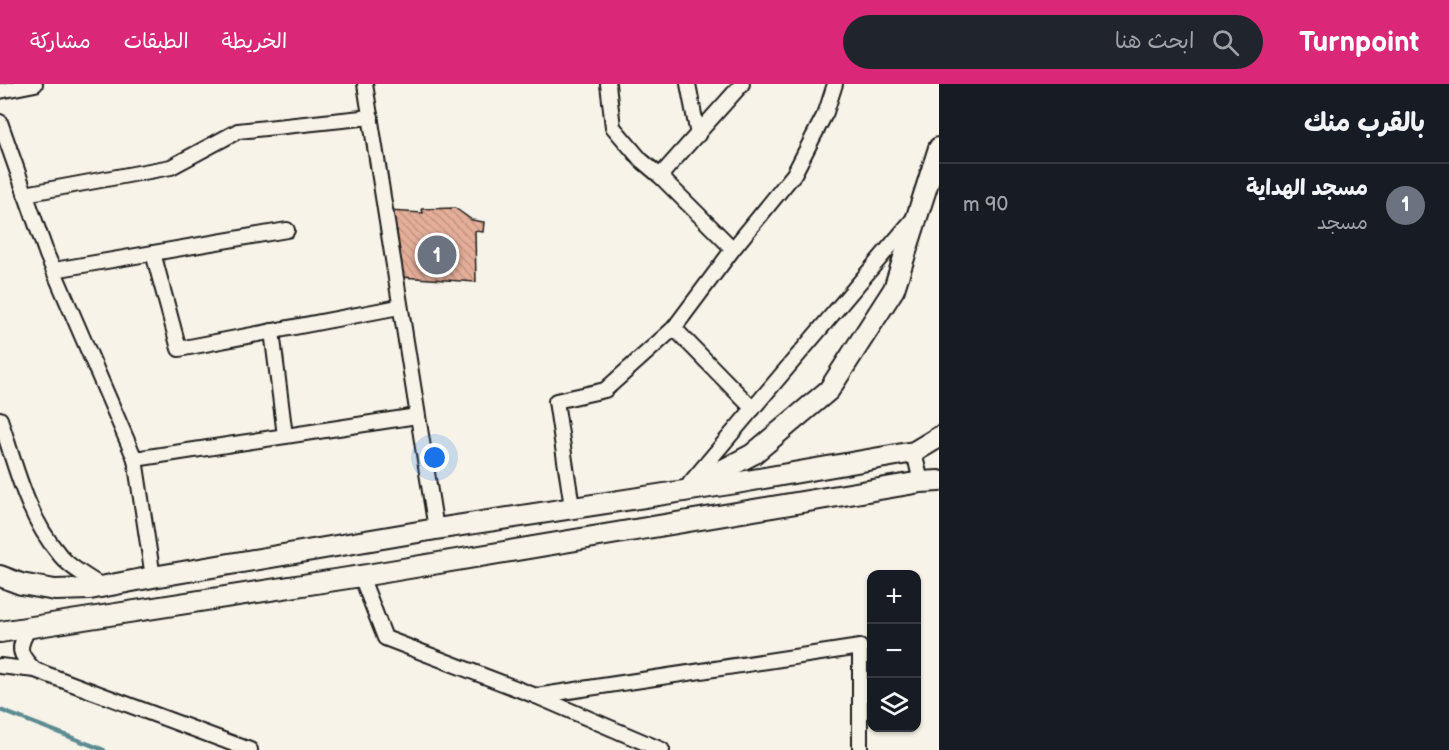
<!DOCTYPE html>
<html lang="ar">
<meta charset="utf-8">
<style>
:root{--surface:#171b24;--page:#20242c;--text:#f1f3f6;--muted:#9ea1a6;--line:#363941;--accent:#db2777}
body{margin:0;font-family:"Balsamiq Sans","Playpen Sans Arabic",sans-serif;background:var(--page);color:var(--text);direction:rtl}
.controls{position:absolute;right:18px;bottom:18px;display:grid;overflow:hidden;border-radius:12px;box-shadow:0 2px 4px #0004}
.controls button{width:54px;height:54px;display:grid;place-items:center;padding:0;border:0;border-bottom:2px solid var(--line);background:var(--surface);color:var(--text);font:30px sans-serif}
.you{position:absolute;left:435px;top:374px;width:21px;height:21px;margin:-15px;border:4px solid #fff;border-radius:50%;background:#1a73e8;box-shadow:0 0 0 9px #1a73e833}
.badge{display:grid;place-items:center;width:39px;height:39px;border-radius:50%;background:var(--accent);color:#fff;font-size:20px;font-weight:700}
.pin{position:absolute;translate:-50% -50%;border:3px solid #fff;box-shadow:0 2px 6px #0006}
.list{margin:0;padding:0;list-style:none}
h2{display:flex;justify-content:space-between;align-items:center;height:78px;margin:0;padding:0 24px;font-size:26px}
h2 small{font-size:20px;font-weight:400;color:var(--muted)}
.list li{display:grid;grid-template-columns:39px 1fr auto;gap:18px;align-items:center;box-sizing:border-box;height:84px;padding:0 24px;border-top:2px solid var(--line)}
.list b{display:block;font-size:22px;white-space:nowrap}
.list p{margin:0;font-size:20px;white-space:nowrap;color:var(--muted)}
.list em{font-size:20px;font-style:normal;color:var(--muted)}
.icon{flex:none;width:33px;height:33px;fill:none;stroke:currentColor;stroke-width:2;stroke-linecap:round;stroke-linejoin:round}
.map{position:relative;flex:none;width:939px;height:666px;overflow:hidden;direction:ltr}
header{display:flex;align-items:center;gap:36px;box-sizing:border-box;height:84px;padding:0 30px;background:var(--accent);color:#fff}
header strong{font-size:28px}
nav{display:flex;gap:33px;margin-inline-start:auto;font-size:21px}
.search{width:420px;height:54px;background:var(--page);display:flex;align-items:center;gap:15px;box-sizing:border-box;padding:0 21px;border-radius:33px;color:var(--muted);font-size:22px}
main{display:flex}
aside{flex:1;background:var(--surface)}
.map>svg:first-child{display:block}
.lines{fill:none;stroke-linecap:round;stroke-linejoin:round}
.stream{stroke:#5c8c92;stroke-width:4.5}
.building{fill:url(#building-back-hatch);stroke:#1c1c1c;stroke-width:1.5}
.street-casing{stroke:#1c1c1c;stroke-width:18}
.secondary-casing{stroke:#1c1c1c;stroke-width:24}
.street{stroke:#f7f3e8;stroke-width:14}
.secondary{stroke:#f7f3e8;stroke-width:20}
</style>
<header>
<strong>Turnpoint</strong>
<div class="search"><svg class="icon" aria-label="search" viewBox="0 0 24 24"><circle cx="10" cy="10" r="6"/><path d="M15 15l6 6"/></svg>ابحث هنا</div>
<nav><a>الخريطة</a><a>الطبقات</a><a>مشاركة</a></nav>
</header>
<main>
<aside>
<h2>بالقرب منك<small></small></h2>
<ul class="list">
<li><span class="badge" style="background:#6b7280">1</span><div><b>مسجد الهداية</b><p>مسجد</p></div><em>90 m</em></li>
</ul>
</aside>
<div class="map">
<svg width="939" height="666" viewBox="0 0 939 666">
<defs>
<pattern id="building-back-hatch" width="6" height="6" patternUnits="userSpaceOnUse" patternTransform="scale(1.5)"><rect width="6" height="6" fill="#e4ae99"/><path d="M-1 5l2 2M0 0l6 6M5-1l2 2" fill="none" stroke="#c39583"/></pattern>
</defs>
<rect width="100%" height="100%" fill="#f7f3e8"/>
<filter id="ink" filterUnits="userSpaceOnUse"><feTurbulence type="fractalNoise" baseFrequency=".0167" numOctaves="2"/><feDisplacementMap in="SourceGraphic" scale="12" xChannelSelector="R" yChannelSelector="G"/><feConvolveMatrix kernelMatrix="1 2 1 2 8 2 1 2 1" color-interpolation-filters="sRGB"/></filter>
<g filter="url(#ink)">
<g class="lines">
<!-- stream -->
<path class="stream" d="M0 626 104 666"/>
</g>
<!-- building -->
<path class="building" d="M455 124 472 136 484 138 483 148 475 147 476 198 400 193 397 146 393 144 389 127 423 129 422 125Z"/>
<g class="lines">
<defs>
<g id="street">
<path d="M365 0 436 445"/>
<path d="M608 0 613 43 641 76 660 92 733 165"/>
<path d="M688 0 698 51"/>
<path d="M0 7 35 0"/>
<path d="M0 38 47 171 135 375 153 493"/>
<path d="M660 92 742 0"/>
<path d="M25 110 171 83 238 47 371 33"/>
<path d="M153 169 179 265 399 223"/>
<path d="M54 186 287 146"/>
<path d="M674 244 753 325"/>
<path d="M272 247 285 352"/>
<path d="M0 335C15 380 27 433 59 470 70 484 88 493 103 503"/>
<path d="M914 368 921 398"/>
<path d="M135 375 417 332"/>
<path d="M690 399 914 134"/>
<path d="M572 423 556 317 605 306 674 244 733 165 794 90 826 28 835 0"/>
<path d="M361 492 385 554 536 612 662 666"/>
<path d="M29 544C17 564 18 570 35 586"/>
<path d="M0 582 35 586 250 666"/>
<path d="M536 612 860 563V666"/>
</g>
<g id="secondary">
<path d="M698 399 753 370 829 306 894 205 939 64"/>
<path d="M0 492 21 500 55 506 90 505 153 493 436 445 736 399 914 368 939 353"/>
<path d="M0 548 361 492 921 398 939 397"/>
</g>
</defs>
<!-- street casing -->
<use href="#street" class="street-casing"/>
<!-- secondary casing -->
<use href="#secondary" class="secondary-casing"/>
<!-- street -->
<use href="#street" class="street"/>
<!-- secondary -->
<use href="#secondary" class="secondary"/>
</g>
</g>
</svg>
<div class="controls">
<button>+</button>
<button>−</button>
<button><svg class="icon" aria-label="layers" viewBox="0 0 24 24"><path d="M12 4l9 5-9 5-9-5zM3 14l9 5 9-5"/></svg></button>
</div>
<div class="you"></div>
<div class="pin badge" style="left:437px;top:171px;background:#6b7280">1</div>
</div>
</main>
